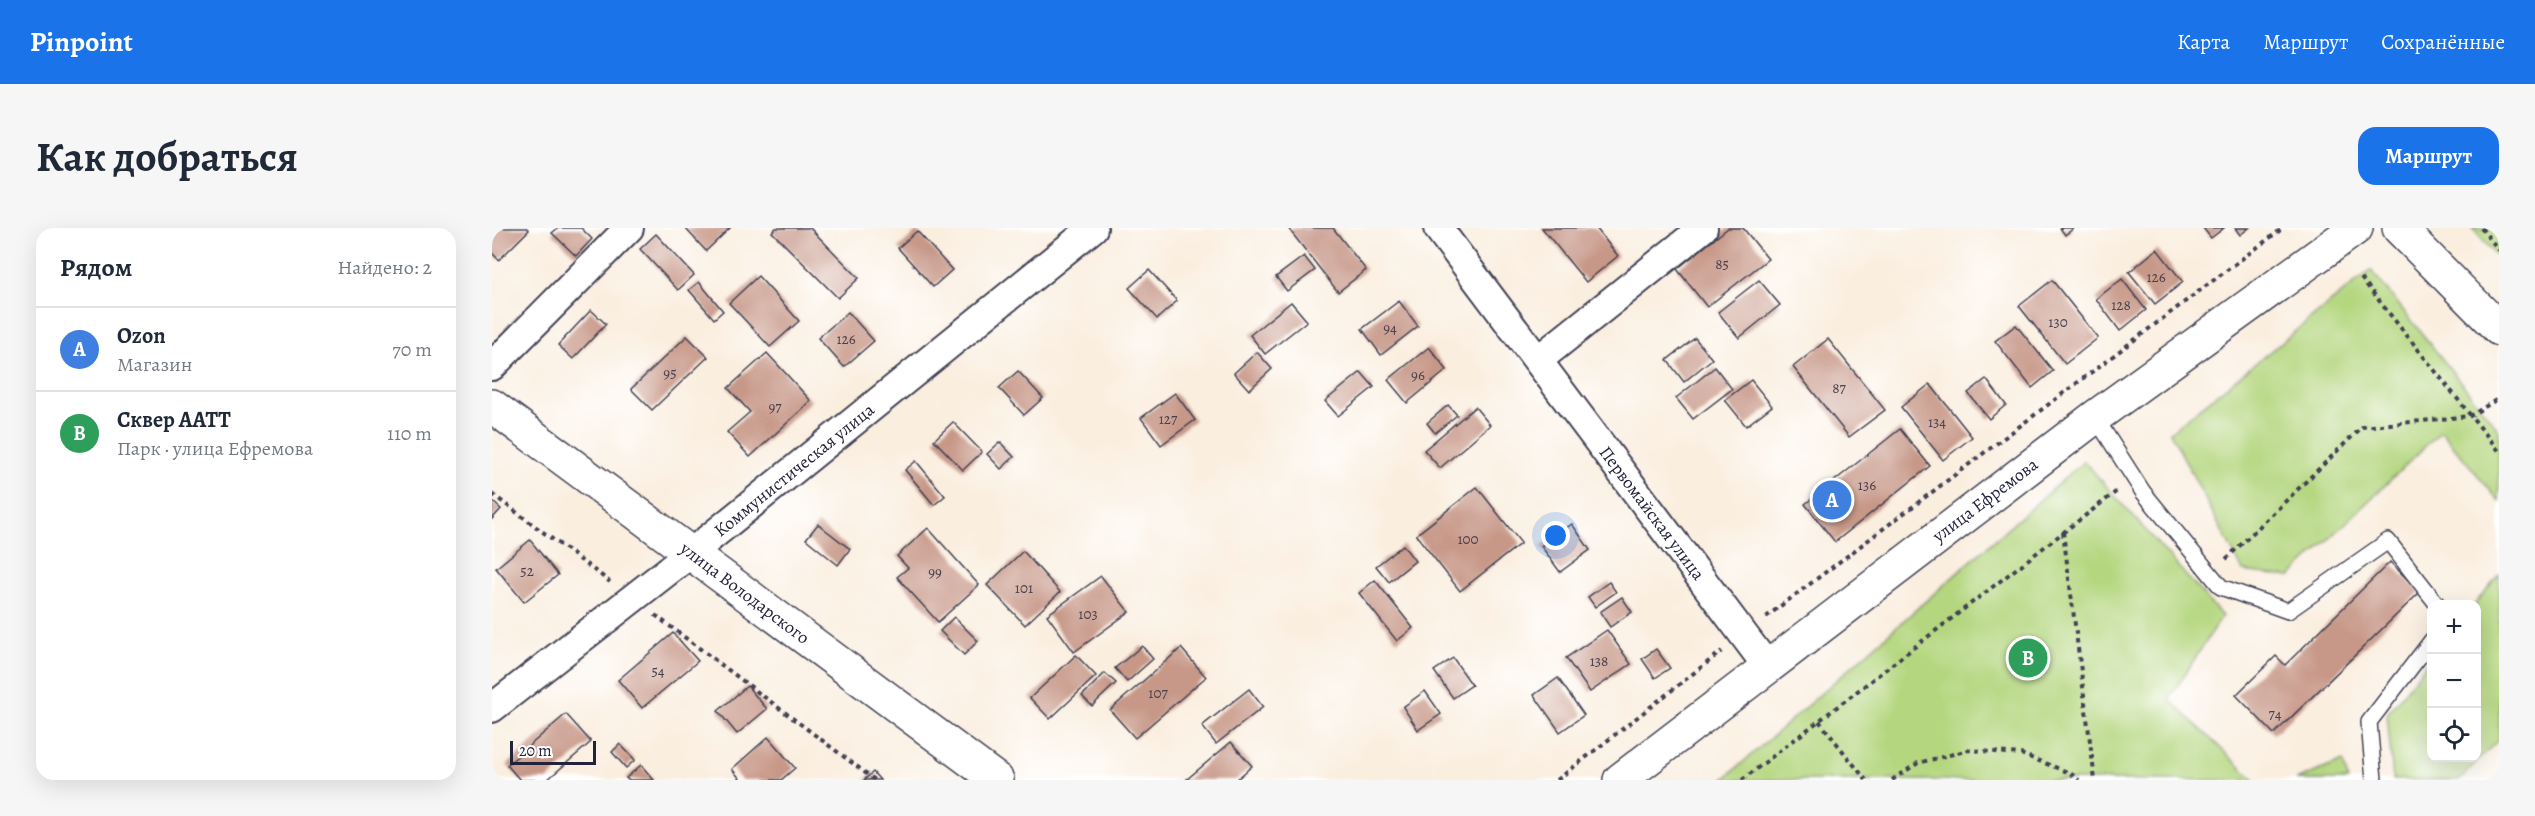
<!DOCTYPE html>
<html lang="ru">
<meta charset="utf-8">
<style>
:root{--surface:#fff;--page:#f6f6f7;--text:#1f2937;--muted:#747a83;--line:#e0e1e3;--accent:#1a73e8}
body{margin:0;font-family:Alegreya,serif;background:var(--page);color:var(--text)}
.controls{position:absolute;right:18px;bottom:18px;display:grid;overflow:hidden;border-radius:12px;box-shadow:0 6px 24px #0002}
.controls button{width:54px;height:54px;display:grid;place-items:center;padding:0;border:0;border-bottom:2px solid var(--line);background:var(--surface);color:var(--text);font:30px sans-serif}
.scale{position:absolute;left:18px;bottom:15px;width:86px;box-sizing:border-box;padding-left:6px;border:3px solid #22223b;border-top:0;font-size:16px;line-height:21px;white-space:nowrap;color:#22223b;-webkit-text-stroke:4px #fff;paint-order:stroke}
.you{position:absolute;left:1064px;top:308px;width:21px;height:21px;margin:-15px;border:4px solid #fff;border-radius:50%;background:#1a73e8;box-shadow:0 0 0 9px #1a73e833}
.badge{display:grid;place-items:center;width:39px;height:39px;border-radius:50%;background:var(--accent);color:#fff;font-size:20px;font-weight:700}
.pin{position:absolute;translate:-50% -50%;border:3px solid #fff;box-shadow:0 2px 6px #0006}
.list{margin:0;padding:0;list-style:none}
h2{display:flex;justify-content:space-between;align-items:center;height:78px;margin:0;padding:0 24px;font-size:26px}
h2 small{font-size:20px;font-weight:400;color:var(--muted)}
.list li{display:grid;grid-template-columns:39px 1fr auto;gap:18px;align-items:center;box-sizing:border-box;height:84px;padding:0 24px;border-top:2px solid var(--line)}
.list b{display:block;font-size:22px;white-space:nowrap}
.list p{margin:0;font-size:20px;white-space:nowrap;color:var(--muted)}
.list em{font-size:20px;font-style:normal;color:var(--muted)}
.icon{flex:none;width:33px;height:33px;fill:none;stroke:currentColor;stroke-width:2;stroke-linecap:round;stroke-linejoin:round}
.map{position:relative;flex:none;width:2007px;height:552px;overflow:hidden;border-radius:18px}
header{display:flex;align-items:center;gap:36px;box-sizing:border-box;height:84px;padding:0 30px;background:var(--accent);color:#fff}
header strong{font-size:28px}
nav{display:flex;gap:33px;margin-inline-start:auto;font-size:21px}
.intro{display:flex;align-items:center;justify-content:space-between;box-sizing:border-box;height:144px;padding:0 36px}
h1{margin:0;font-size:42px}
.button{padding:15px 27px;border-radius:18px;background:var(--accent);color:#fff;font-size:21px;font-weight:700}
main{display:flex;gap:36px;padding:0 36px}
aside{flex:1;background:var(--surface);border-radius:18px;box-shadow:0 6px 24px #0002}
.map>svg:first-child{display:block}
.green{fill:#b4d67e;stroke:#6b7c5c;stroke-width:1.5}
.building{fill:#c79888}
.lines{fill:none;stroke-linecap:round;stroke-linejoin:round}
.lane-casing{stroke:#424154;stroke-width:18}
.street-casing{stroke:#424154;stroke-width:32}
.secondary-casing{stroke:#424154;stroke-width:36}
.primary-casing{stroke:#424154;stroke-width:36}
.path{stroke:#424154;stroke-width:4;stroke-dasharray:4.5 4.5;stroke-linecap:butt}
.lane{stroke:#fff;stroke-width:15}
.street{stroke:#fff;stroke-width:28}
.secondary{stroke:#fff;stroke-width:33}
.primary{stroke:#fff;stroke-width:33}
.labels{text-anchor:middle;stroke-width:4.5;stroke-linejoin:round;paint-order:stroke}
.number-label{font-size:15px;fill:#4b404e}
.street-label{font-size:18px;fill:#22223b;stroke:#fff}
</style>
<header>
<strong>Pinpoint</strong>
<nav><a>Карта</a><a>Маршрут</a><a>Сохранённые</a></nav>
</header>
<div class="intro"><h1>Как добраться</h1><a class="button">Маршрут</a></div>
<main>
<aside>
<h2>Рядом<small>Найдено: 2</small></h2>
<ul class="list">
<li><span class="badge" style="background:#3f7fe0">A</span><div><b>Ozon</b><p>Магазин</p></div><em>70 m</em></li>
<li><span class="badge" style="background:#2e9e5b">B</span><div><b>Сквер ААТТ</b><p>Парк · улица Ефремова</p></div><em>110 m</em></li>
</ul>
</aside>
<div class="map">
<svg width="2007" height="552" viewBox="0 0 2007 552">
<rect width="100%" height="100%" fill="#fff"/>
<filter id="ink" filterUnits="userSpaceOnUse"><feTurbulence type="fractalNoise" baseFrequency=".0167" numOctaves="2"/><feDisplacementMap in="SourceGraphic" scale="12" xChannelSelector="R" yChannelSelector="G"/><feConvolveMatrix kernelMatrix="1 2 1 2 8 2 1 2 1" color-interpolation-filters="sRGB"/></filter>
<filter id="wash" filterUnits="userSpaceOnUse"><feTurbulence type="fractalNoise" baseFrequency=".008" numOctaves="4" result="noise"/><feDisplacementMap in="SourceGraphic" scale="24" xChannelSelector="R" yChannelSelector="G"/><feGaussianBlur stdDeviation="1.35" result="paint"/><feColorMatrix in="noise" values="0 0 0 0 0 0 0 0 0 0 0 0 0 0 0 0 0 1.4 0 .05"/><feComposite in="paint" operator="in"/></filter>
<g filter="url(#wash)">
<rect width="100%" height="100%" fill="#faeedf"/>
<!-- green -->
<g class="green">
<path d="M1980 0H2007V31Z"/>
<path d="M1879 42 2007 202V273L1949 203 1798 349 1751 343 1678 204Z"/>
<path d="M1592 233 1730 388 1677 471 1762 552H1231Z"/>
<path d="M2007 346V511L1967 552H1901L1895 486 1939 430 1940 530H1984V376H1983Z"/>
<path d="M1851 533 1856 552H1804Z"/>
</g>
<g id="blocks">
<!-- building -->
<g class="building">
<path d="M0 0H35L37 2 7 32 0 25Z"/>
<path d="M66 0H89L100 11 84 28 60 5Z"/>
<path d="M193 0H238L214 23Z"/>
<path d="M284 0H318L367 50 346 70 280 4Z"/>
<path d="M796 0H841L874 42 846 64Z"/>
<path d="M1050 0H1104L1126 28 1094 54Z"/>
<path d="M1236 0H1251L1276 31 1215 79 1185 41Z"/>
<path d="M1568 0H1582L1573 7Z"/>
<path d="M1711 0H1732L1719 10Z"/>
<path d="M1743 0H1757L1748 7Z"/>
<path d="M425 3 460 42 441 59 406 20Z"/>
<path d="M164 6 202 47 186 62 148 21Z"/>
<path d="M1665 21 1691 54 1663 76 1637 44Z"/>
<path d="M812 28 823 42 795 63 784 49Z"/>
<path d="M657 42 685 73 665 91 637 60Z"/>
<path d="M266 48 307 93 278 119 237 75Z"/>
<path d="M1630 51 1654 82 1628 103 1604 71Z"/>
<path d="M1267 52 1288 77 1247 110 1226 84Z"/>
<path d="M1560 52 1606 110 1573 136 1527 78Z"/>
<path d="M207 54 231 83 222 91 197 62Z"/>
<path d="M907 73 926 98 889 127 870 101Z"/>
<path d="M799 74 815 93 773 126 758 107Z"/>
<path d="M99 82 114 96 81 131 66 117Z"/>
<path d="M356 84 382 113 352 139 326 110Z"/>
<path d="M1524 97 1561 143 1540 160 1503 113Z"/>
<path d="M195 108 216 129 160 182 139 161Z"/>
<path d="M1203 110 1220 131 1192 154 1175 132Z"/>
<path d="M1336 111 1393 182 1357 209 1301 139Z"/>
<path d="M937 119 955 142 915 175 896 152Z"/>
<path d="M765 124 780 141 757 162 742 145Z"/>
<path d="M275 125 319 173 258 229 235 204 258 184 236 160Z"/>
<path d="M1223 139 1240 161 1201 191 1184 170Z"/>
<path d="M526 143 551 170 532 187 507 160Z"/>
<path d="M869 144 882 159 846 188 833 173Z"/>
<path d="M1494 151 1514 177 1497 191 1476 165Z"/>
<path d="M1259 152 1280 178 1254 198 1233 172Z"/>
<path d="M1438 156 1480 209 1451 232 1409 179Z"/>
<path d="M683 165 703 192 669 217 649 190Z"/>
<path d="M956 177 965 187 943 205 935 195Z"/>
<path d="M983 179 998 197 948 240 932 222Z"/>
<path d="M461 194 490 224 471 242 442 212Z"/>
<path d="M1408 201 1438 238 1343 314 1313 276Z"/>
<path d="M508 214 522 229 509 241 495 226Z"/>
<path d="M424 233 453 268 442 277 413 242Z"/>
<path d="M985 259 1029 315 968 363 924 307Z"/>
<path d="M0 273 9 281 0 291Z"/>
<path d="M326 296 358 321 346 337 314 311Z"/>
<path d="M1080 296 1098 322 1068 344 1049 318Z"/>
<path d="M436 300 487 357 446 394 405 349 416 340 405 328Z"/>
<path d="M38 312 66 347 32 374 4 340Z"/>
<path d="M911 317 923 333 897 354 884 338Z"/>
<path d="M531 323 568 364 533 397 495 357Z"/>
<path d="M1898 334 1928 364 1782 506 1744 467 1784 428 1793 437Z"/>
<path d="M609 348 637 384 582 424 555 387Z"/>
<path d="M883 352 921 400 905 413 867 365Z"/>
<path d="M1117 354 1124 364 1103 379 1096 369Z"/>
<path d="M1130 369 1140 384 1118 399 1108 384Z"/>
<path d="M462 389 486 413 472 427 448 403Z"/>
<path d="M1115 402 1139 436 1098 464 1074 430Z"/>
<path d="M181 405 206 433 150 480 126 452Z"/>
<path d="M650 418 661 431 635 454 623 440Z"/>
<path d="M689 420 714 449 643 510 618 482Z"/>
<path d="M1164 421 1178 440 1163 450 1150 431Z"/>
<path d="M584 427 604 448 558 491 538 470Z"/>
<path d="M961 430 980 457 961 470 942 443Z"/>
<path d="M613 445 624 455 600 478 590 468Z"/>
<path d="M1066 450 1092 487 1068 504 1042 467Z"/>
<path d="M255 458 275 481 245 506 226 483Z"/>
<path d="M757 461 771 479 724 516 710 498Z"/>
<path d="M933 463 949 486 926 502 911 479Z"/>
<path d="M74 486 99 514 55 552H28L15 537Z"/>
<path d="M276 509 303 540 289 552H249L240 541Z"/>
<path d="M739 514 760 538 744 552H694Z"/>
<path d="M128 516 143 532 134 540 120 524Z"/>
<path d="M149 537 162 552H136L134 550Z"/>
<path d="M381 544 388 552H372Z"/>
</g>
</g>
</g>
<g filter="url(#ink)">
<use href="#blocks" fill-opacity="0" stroke="#424154" stroke-width="1.5"/>
<g class="lines">
<defs>
<g id="lane">
<path d="M1603 189 1651 264 1729 359 1796 383 1896 313 1945 376"/>
<path d="M1882 552 1877 494 1940 412"/>
</g>
<g id="street">
<path d="M946 0 1275 438"/>
<path d="M1046 132 1211 0"/>
<path d="M0 138 137 0"/>
<path d="M0 480 199 325 601 0"/>
</g>
<path id="secondary" d="M1907 0 2007 101"/>
<g id="primary">
<path d="M0 178 505 552"/>
<path d="M1128 552 1603 189 1864 0"/>
</g>
</defs>
<!-- lane casing -->
<use href="#lane" class="lane-casing"/>
<!-- street casing -->
<use href="#street" class="street-casing"/>
<!-- secondary casing -->
<use href="#secondary" class="secondary-casing"/>
<!-- primary casing -->
<use href="#primary" class="primary-casing"/>
<!-- path -->
<g class="path">
<path d="M1989 0 2007 22"/>
<path d="M1869 50 2007 223"/>
<path d="M0 266 118 354"/>
<path d="M1571 304 1603 552"/>
<path d="M1734 331 1870 199 1978 188 2007 170"/>
<path d="M163 387 383 552"/>
<path d="M1274 389 1791 0"/>
<path d="M1327 493 1374 552"/>
<path d="M1065 552 1230 423"/>
<path d="M1250 552 1625 263"/>
<path d="M1400 552 1426 535 1477 522 1529 526 1578 545 1587 552"/>
</g>
<!-- lane -->
<use href="#lane" class="lane"/>
<!-- street -->
<use href="#street" class="street"/>
<!-- secondary -->
<use href="#secondary" class="secondary"/>
<!-- primary -->
<use href="#primary" class="primary"/>
</g>
</g>
<g class="labels">
<!-- number labels -->
<g class="number-label">
<text x="1230" y="41">85</text>
<text x="1664" y="54">126</text>
<text x="1629" y="82">128</text>
<text x="1566" y="99">130</text>
<text x="898" y="105">94</text>
<text x="354" y="116">126</text>
<text x="178" y="150">95</text>
<text x="926" y="152">96</text>
<text x="1347" y="165">87</text>
<text x="283" y="184">97</text>
<text x="676" y="196">127</text>
<text x="1445" y="199">134</text>
<text x="1375" y="262">136</text>
<text x="976" y="316">100</text>
<text x="35" y="348">52</text>
<text x="443" y="349">99</text>
<text x="532" y="365">101</text>
<text x="596" y="391">103</text>
<text x="1107" y="438">138</text>
<text x="166" y="448">54</text>
<text x="666" y="470">107</text>
<text x="1783" y="491">74</text>
</g>
<!-- street labels -->
<g class="street-label">
<text transform="translate(302 242) rotate(-39)" y="6">Коммунистическая улица</text>
<text transform="translate(1493 272) rotate(-37)" y="6">улица Ефремова</text>
<text transform="translate(1160 285) rotate(53)" y="6">Первомайская улица</text>
<text transform="translate(253 365) rotate(37)" y="6">улица Володарского</text>
</g>
</g>
</svg>
<div class="controls">
<button>+</button>
<button>−</button>
<button><svg class="icon" aria-label="locate" viewBox="0 0 24 24"><circle cx="12" cy="12" r="6"/><path d="M12 2v4M12 18v4M2 12h4M18 12h4"/></svg></button>
</div>
<div class="scale">20 m</div>
<div class="you"></div>
<div class="pin badge" style="left:1340px;top:272px;background:#3f7fe0">A</div>
<div class="pin badge" style="left:1536px;top:430px;background:#2e9e5b">B</div>
</div>
</main>
